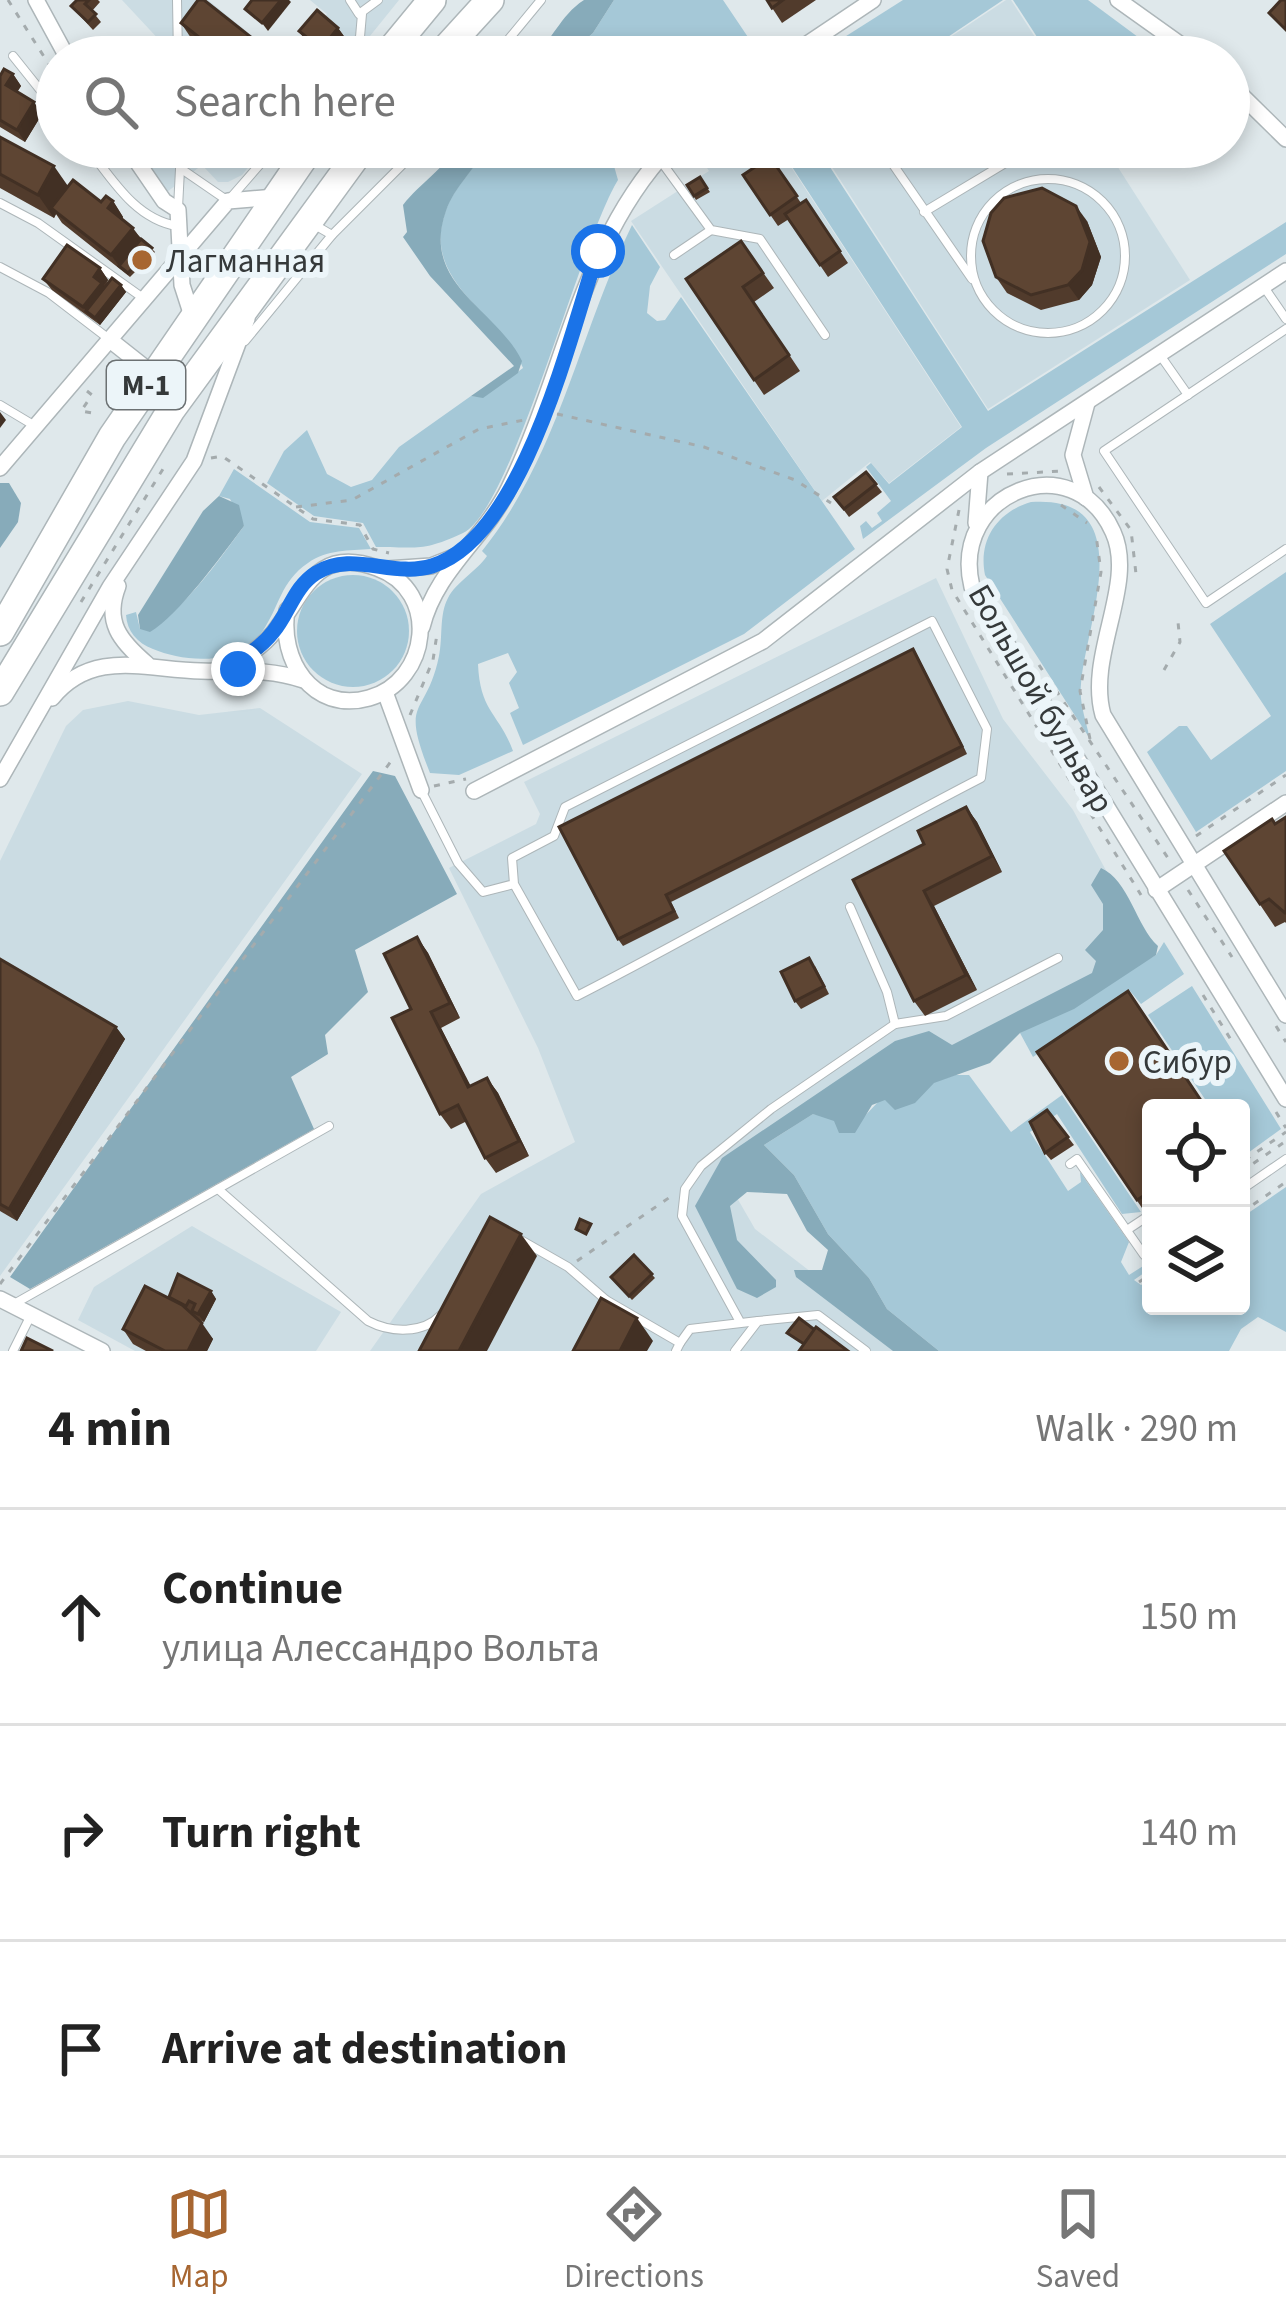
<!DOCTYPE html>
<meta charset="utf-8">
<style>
:root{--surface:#fff;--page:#f2f2f2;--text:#222;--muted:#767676;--line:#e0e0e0;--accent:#a76631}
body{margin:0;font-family:"Source Sans 3",sans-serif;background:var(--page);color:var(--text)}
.controls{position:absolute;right:36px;bottom:36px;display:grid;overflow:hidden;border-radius:12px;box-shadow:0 6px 18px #0003}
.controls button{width:108px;height:108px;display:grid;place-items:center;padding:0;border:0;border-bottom:3px solid var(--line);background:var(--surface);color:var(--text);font:60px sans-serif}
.stop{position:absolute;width:36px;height:36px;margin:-27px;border:9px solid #1a73e8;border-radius:50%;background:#fff}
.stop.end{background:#1a73e8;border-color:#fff;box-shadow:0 3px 12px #0008}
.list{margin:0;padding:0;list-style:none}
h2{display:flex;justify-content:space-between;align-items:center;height:156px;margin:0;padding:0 48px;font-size:51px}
h2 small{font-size:39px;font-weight:400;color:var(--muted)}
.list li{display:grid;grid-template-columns:78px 1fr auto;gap:36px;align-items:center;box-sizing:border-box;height:216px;padding:0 48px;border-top:3px solid var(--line)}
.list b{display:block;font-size:45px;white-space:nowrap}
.list p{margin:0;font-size:39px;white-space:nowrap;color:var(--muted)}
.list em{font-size:39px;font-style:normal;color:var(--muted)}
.icon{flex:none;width:66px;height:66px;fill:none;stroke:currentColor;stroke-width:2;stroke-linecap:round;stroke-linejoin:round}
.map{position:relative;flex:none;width:1286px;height:1351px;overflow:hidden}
.search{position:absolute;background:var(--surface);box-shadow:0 6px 18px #0003;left:36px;right:36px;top:36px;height:132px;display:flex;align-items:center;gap:30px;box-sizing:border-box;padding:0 42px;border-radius:66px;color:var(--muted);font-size:45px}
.sheet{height:804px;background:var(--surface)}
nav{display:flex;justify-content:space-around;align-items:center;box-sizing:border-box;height:168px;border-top:3px solid var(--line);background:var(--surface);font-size:33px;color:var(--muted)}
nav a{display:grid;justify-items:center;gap:6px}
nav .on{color:var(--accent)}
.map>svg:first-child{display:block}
.built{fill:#cbdce3}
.green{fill:#a5c8d7}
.forest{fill:#87abba}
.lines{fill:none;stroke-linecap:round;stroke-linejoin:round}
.lane-casing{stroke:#adb6b9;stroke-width:10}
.street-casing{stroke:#adb6b9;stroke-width:18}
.highway-casing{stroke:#adb6b9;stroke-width:30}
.path{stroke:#a4abad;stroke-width:3;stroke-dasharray:6 9;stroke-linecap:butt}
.lane{stroke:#fff;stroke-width:8}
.street{stroke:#fff;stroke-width:15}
.highway{stroke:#fff;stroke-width:27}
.wall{fill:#513b2c}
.shaded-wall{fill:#423024}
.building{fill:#5e4533;stroke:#423024;stroke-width:3}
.route{stroke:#1a73e8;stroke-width:15}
.poi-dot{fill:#a76631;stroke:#ecf5f9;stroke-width:4.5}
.labels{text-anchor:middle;stroke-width:12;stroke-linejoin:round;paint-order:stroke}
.shield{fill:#ecf5f9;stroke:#6c7173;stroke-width:3}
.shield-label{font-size:30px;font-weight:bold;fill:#35393a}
.poi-label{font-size:33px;fill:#35393a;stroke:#ecf5f9;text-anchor:start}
.street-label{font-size:33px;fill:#35393a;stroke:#ecf5f9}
</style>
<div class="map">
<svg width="1286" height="1351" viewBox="0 0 1286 1351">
<rect width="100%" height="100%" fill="#dfe8eb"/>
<!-- built -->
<g class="built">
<path d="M122 0H208L278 57H150L163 44Z"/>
<path d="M310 0H399L353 57H319L303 44 327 14Z"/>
<path d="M1006 0H1011L1048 57H920Z"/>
<path d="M135 147H265L242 175 228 182H218L202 165 167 192Z"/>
<path d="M694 147H778L961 427 889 483 870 462 822 501 631 221 709 171Z"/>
<path d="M819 147H1105L1190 280 988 409Z"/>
<path d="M936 578 1003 719 1073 810 1149 949 718 1165 755 1229 914 1351H370L481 1194 575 1142 538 1048 449 868 536 824 540 814 524 782Z"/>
<path d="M128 701 199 715 260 708 362 774 0 1276V861L66 726 83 710Z"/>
<path d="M192 1226 341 1312 316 1351H135L78 1320 94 1287Z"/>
</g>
<!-- green -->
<g class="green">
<path d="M614 0H723L760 55 565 57 593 33Z"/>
<path d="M903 0H1003L918 57H833L832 45Z"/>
<path d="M1013 0H1088L1165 57H1050Z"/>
<path d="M486 147H621L612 159 618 180C579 244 512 510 463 533 422 552 418 547 376 547L363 523 314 516 267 483 284 451 307 430 327 474 351 487 372 480 399 447 471 396 483 397 523 368C501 312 419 283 446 210 454 187 475 169 486 147Z"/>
<path d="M779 147H817L988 411 1286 222V254L986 448 863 539 860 526 866 521 872 528 882 521 877 513 891 501 866 467 871 463 889 484 962 427Z"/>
<path d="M632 225 660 267 650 286 647 313 657 321 665 320 681 297 855 549 744 634 523 745 510 713 519 708 509 683 517 672 508 653 478 664C480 712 499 713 513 751L459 775 430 773C399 696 426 719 439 656 443 637 439 615 448 598 456 582 476 572 487 556L482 551C559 455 579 334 632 225Z"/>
<path d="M234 469 310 522 359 528 371 549C349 551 327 549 308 563 280 582 280 606 262 632 237 667 184 662 153 649 137 643 127 631 126 615L136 612 140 629C175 625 221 557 244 526L230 499 219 496Z"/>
<path d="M1031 502C1143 494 1085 626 1081 684 1079 703 1086 721 1090 739L985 575C978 540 997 512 1031 502Z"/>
<path d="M1286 572V771L1196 832 1147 752 1179 726H1187L1211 760 1271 716 1210 624Z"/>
<circle cx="353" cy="631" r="56"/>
<path d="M1164 942 1184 974 1141 1004 1130 991 1033 1057 1020 1033 1156 955Z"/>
<path d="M1192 986 1281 1129 1241 1158V1108H1211L1148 1015Z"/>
<path d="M955 1075H969L1011 1132 1062 1095 1141 1212 1122 1214 1057 1114 1030 1132 1068 1191 1081 1182 1080 1172 1129 1242 1121 1262 1129 1275 1151 1261V1268L1134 1280 1141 1285 1151 1279V1306H1241V1218L1286 1187V1332L1258 1317 1241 1329 1229 1351H939L887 1309 869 1278 828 1234 794 1175 764 1145 813 1114 859 1122 879 1101Z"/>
</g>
<!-- forest -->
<g class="forest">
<path d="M584 0H614L593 33 565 57H530C554 41 559 16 584 0Z"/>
<path d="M456 147H486C475 170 454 187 446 211 420 284 496 308 522 361L518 373 483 398 471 396 514 366 430 276 403 237 407 232 403 205C421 182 441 172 456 147Z"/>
<path d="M0 483H9L21 503 18 522 0 548Z"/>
<path d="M219 496 239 505 244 526C222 555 178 616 150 632L140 629 138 615 203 511Z"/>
<path d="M373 771 395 776 457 894 355 950 368 992 325 1035 328 1054 291 1077 314 1129 30 1289 10 1277Z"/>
<path d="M1101 868C1129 880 1136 926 1158 946L1156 955 1074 1009 1020 1033 990 1063 934 1083 915 1103 895 1110 885 1100 872 1105 855 1133H839L834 1121 813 1114 764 1145 794 1175 828 1234 869 1278 887 1309 939 1351H893L796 1277 794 1270H822L828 1250 807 1231 787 1194 747 1192 730 1206 737 1240 776 1280V1287L757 1298 737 1289 695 1206 722 1158 895 1041 929 1031 952 1045 1092 973 1096 961 1085 950 1103 930V904L1091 885Z"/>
</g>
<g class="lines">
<defs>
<g id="lane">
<path d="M177 0 178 57"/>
<path d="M350 0 359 14 378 0"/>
<path d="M813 42 823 57"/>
<path d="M13 56 57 111"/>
<path d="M347 57 360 37 362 14"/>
<path d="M494 57 541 0"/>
<path d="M975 57H996"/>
<path d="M87 147C112 179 135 219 177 226"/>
<path d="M180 147V168L228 201 275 147"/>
<path d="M881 147 972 279"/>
<path d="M660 160 711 230 760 239 825 335"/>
<circle cx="1048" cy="256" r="77"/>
<path d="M0 203 38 223 143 298"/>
<path d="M178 208 180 169"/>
<path d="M924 212 1032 147"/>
<path d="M313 224 332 235 420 147"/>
<path d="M674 255 711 230"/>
<path d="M0 267 49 293 109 339"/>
<path d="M1264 287 1286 319"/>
<path d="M1286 329 1104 451 1206 603 1286 549"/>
<path d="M245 341 332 235"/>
<path d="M1160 355 1188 395"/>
<path d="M0 405 35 426"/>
<path d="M421 790 458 863 483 892 514 884 577 996C714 926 845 848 981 778L987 729 932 621 565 807 554 836 512 858 514 884"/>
<path d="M850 907 887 992 895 1024"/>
<path d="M1070 1164 1077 1159 1144 1255 1151 1251"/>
<path d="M218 1189 368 1321C391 1333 423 1334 441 1315"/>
<path d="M1241 1190 1286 1159"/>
<path d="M1127 1230 1151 1214"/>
<path d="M519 1239 568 1267 606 1300"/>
<path d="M14 1304 329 1126"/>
<path d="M604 1304 606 1300 680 1343 676 1351"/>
<path d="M739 1320 682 1216 685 1189 701 1166 771 1109 895 1024 946 1016 1058 958"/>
<path d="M680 1343 690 1329 758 1321"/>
<path d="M13 1351 31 1315"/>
<path d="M735 1351 758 1321 818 1315 866 1351"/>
</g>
<g id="street">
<path d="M36 0 67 57"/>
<path d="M1118 0 1198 57"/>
<path d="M788 57 873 0"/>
<path d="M1229 83 1286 139"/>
<path d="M127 147 164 201 178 210 182 285 192 316"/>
<path d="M110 340 153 374"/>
<path d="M0 468 228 201 275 197"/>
<path d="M1086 498 1073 455 1087 403"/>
<path d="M976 523 980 472"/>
<path d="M387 569 431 566 456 556"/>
<path d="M118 586C104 622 120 641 147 664"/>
<path d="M422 627C436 570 484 539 509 488 565 374 581 240 670 147"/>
<path d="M222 670C241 659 260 650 274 632 304 595 314 545 377 568 441 591 430 681 369 698 312 714 279 659 287 610"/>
<path d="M385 692 421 790"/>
<path d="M52 698C93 648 146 670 201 671 238 672 267 668 303 680"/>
<path d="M0 779 110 587 194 461 247 319"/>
<path d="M474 791 763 641 980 472 1286 271"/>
<path d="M1156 890 1286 803"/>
<path d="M1286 1015 1103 715C1086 655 1137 584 1113 532 1073 443 949 493 972 587L1286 1099"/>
<path d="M0 1299 102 1351"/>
</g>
<g id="highway">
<path d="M385 57 432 0"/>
<path d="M438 57 490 0"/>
<path d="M0 632 112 437 311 147"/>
<path d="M0 692 171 410 363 147"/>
</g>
</defs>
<!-- lane casing -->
<use href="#lane" class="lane-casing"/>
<!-- street casing -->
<use href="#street" class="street-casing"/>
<!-- highway casing -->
<use href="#highway" class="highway-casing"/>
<!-- path -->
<g class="path">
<path d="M8 0 57 77"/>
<path d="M87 391 92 395 81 411 92 413"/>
<path d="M557 414 704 447 795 480 831 503"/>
<path d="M211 458 222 456 313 519 360 525 373 549 389 553"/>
<path d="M1007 474 1063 471"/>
<path d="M1099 487 1131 530 1136 574"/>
<path d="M1061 505 1087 523"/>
<path d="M296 507 352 500 479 429 524 420"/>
<path d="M959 510 947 569 952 590 1141 895"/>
<path d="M81 602 163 469"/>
<path d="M1039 665 1170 861"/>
<path d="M1164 670 1180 642 1178 622"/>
<path d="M410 715 433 660 437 634"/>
<path d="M1090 739 1080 691 1101 572 1096 535"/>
<path d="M434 786 466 779"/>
<path d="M1196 836 1286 775"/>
<path d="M1188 890 1232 957"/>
<path d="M1203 995 1233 1043"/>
<path d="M1276 1026 1286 1042"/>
<path d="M1276 1112 1286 1128"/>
<path d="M1245 1160 1286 1132"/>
<path d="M1241 1172 1286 1141"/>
<path d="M1241 1213 1286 1182"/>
<path d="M577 1261 673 1195"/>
<path d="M1139 1282 1151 1274"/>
<path d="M0 1284 392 760"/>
</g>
<!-- lane -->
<use href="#lane" class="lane"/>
<!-- street -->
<use href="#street" class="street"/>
<!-- highway -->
<use href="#highway" class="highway"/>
</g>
<!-- wall -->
<g class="wall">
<path d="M77 0H98L100 2 92 11 101 22 93 30 71 6Z"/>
<path d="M767 0H816L782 23Z"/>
<path d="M181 23 274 57H216L191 38Z"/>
<path d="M338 28 346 39 332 57H324L307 43 299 31Z"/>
<path d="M13 74 21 86 17 92 42 114 25 142 0 127V76Z"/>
<path d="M0 137 68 186 101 202 113 201 123 217 122 219 155 252 130 277 62 223 56 214 54 218 0 188Z"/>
<path d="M713 147H759L727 168Z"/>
<path d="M770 157 801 203 806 200 848 263 828 277 789 219 778 226 743 175Z"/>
<path d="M700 177 710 192 696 200 687 185Z"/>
<path d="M1087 221 1101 257 1092 285 1079 300 1041 310 1007 293 996 277Z"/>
<path d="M741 241 774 288 754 302 800 371 764 395 686 279Z"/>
<path d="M100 268 108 280 105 287 121 285 126 292 100 325 52 290 43 279Z"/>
<path d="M866 472 882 492 849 517 834 497Z"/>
<path d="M913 649 967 754 671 902 679 918 623 946 618 939Z"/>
<path d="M966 807 977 822 1002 872 934 906 977 990 925 1016 914 1001 924 844Z"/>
<path d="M1286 817V923L1285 922 1275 927 1224 851Z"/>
<path d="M417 937 428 953 460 1018 441 1028 470 1086 487 1078 498 1093 529 1156 496 1173 485 1158 467 1121 451 1129 440 1114 411 1009Z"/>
<path d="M0 959 116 1027 125 1039 17 1221 0 1211Z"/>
<path d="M815 966 829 994 801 1009 795 1001Z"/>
<path d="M1037 1052 1151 1108V1202L1142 1208Z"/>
<path d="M1047 1110 1074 1145 1051 1160 1045 1153Z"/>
<path d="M634 1255 655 1278 632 1300 611 1277Z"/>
<path d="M211 1291 216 1299 204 1322 197 1319 213 1339 207 1351H146L133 1344 123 1329 170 1299Z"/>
</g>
<!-- shaded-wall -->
<g class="shaded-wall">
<path d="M281 0H289L291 2 268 31 262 23Z"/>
<path d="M338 28 346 39 332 57H326L321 49Z"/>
<path d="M13 74 21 86 14 97 6 85Z"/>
<path d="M34 102 42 114 25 142 17 130Z"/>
<path d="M54 166 70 189 51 208 56 214 54 218 38 195Z"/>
<path d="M113 201 123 217 118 223 108 208Z"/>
<path d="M1076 206 1087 221 1101 257 1092 285 1079 300 1068 285Z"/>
<path d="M133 228 144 243 119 266 111 255Z"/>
<path d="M100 268 108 280 104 285 110 295 86 311 83 307 94 277Z"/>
<path d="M121 285 126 292 100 325 95 318Z"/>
<path d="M0 412 6 420 0 428Z"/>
<path d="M913 649 918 657 967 754 962 746Z"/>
<path d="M966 807 977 822 1002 872 992 856Z"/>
<path d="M924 891 934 906 977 990 966 975Z"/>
<path d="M417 937 428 953 460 1018 450 1003Z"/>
<path d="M431 1012 441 1028 479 1102 468 1087Z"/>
<path d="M116 1027 125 1039 17 1221 9 1209Z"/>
<path d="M487 1078 498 1093 529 1156 519 1141Z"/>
<path d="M521 1234 537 1256 487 1351H459Z"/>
<path d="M211 1291 216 1299 204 1322 198 1314Z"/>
<path d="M637 1318 653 1341 647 1351H620Z"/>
<path d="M202 1323 213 1339 207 1351H188Z"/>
</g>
<!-- building -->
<g class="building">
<path d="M77 0H89L85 4 96 14 88 22 71 6Z"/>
<path d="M198 0H204L271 53 268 57H224L181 23Z"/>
<path d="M252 0H281L262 23 245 9Z"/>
<path d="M767 0H783L772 8Z"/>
<path d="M1281 0H1286V30L1269 13Z"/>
<path d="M317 10 338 28 321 49 299 31Z"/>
<path d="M114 47 125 57H104Z"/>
<path d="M4 69 13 74 6 85 34 102 17 130 0 120V76Z"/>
<path d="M0 137 54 166 38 195 0 174Z"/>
<path d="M713 147H734L719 157Z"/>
<path d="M770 157 797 196 770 215 743 175Z"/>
<path d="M700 177 707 188 694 196 687 185Z"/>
<path d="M73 180 101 202 106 196 113 201 108 208 133 228 111 255 51 208Z"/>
<path d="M1042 188 1076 206 1090 242 1082 270 1068 285 1031 295 996 277 983 241 991 213 1004 198Z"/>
<path d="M806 200 840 251 820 265 785 214Z"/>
<path d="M141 239 152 248 128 273 119 266Z"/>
<path d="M741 241 763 273 743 287 789 355 754 380 686 279Z"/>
<path d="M67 245 100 268 94 277 102 283 83 307 43 279Z"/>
<path d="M112 278 121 285 95 318 86 311Z"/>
<path d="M866 472 876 484 844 509 834 497Z"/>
<path d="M913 649 962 746 666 895 674 911 618 939 559 827Z"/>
<path d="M966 807 992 856 924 891 966 975 914 1001 853 880 924 844 918 831Z"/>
<path d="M1286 817V913H1285L1269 899 1260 904 1224 851 1272 819 1275 824Z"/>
<path d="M417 937 450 1003 431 1012 468 1087 487 1078 519 1141 485 1158 458 1105 440 1114 392 1018 411 1009 384 954Z"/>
<path d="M809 958 824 986 795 1001 781 972Z"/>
<path d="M0 959 116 1027 9 1209 0 1204Z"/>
<path d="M1128 991 1206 1108H1151V1191L1137 1200 1037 1052Z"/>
<path d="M1047 1110 1068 1137 1045 1153 1030 1122Z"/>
<path d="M490 1217 521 1234 459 1351H419Z"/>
<path d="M580 1219 591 1224 586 1234 576 1229Z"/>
<path d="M634 1255 652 1274 629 1296 611 1277Z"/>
<path d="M178 1274 211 1291 198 1314 192 1311 195 1304 189 1301 186 1306 169 1297Z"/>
<path d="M145 1286 182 1305 202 1323 188 1351H165L123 1329Z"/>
<path d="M601 1298 637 1318 620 1351H573Z"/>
<path d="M799 1318 815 1330 804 1344 787 1333Z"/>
<path d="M816 1327 848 1351H799Z"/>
<path d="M27 1338 53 1351H21Z"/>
</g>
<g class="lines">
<!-- route -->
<path class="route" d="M238 669 222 670C241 659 259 650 273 632 289 613 294 587 316 573 352 550 392 578 432 566 524 537 570 335 598 251"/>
</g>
<!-- markers -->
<g class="poi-dot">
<circle cx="142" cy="260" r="12"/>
<circle cx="1119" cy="1061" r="12"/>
</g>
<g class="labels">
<!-- shield labels -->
<rect class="shield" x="107" y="361" width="78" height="48" rx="9"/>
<g class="shield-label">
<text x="146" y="395">М-1</text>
</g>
<!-- poi labels -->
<g class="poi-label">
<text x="166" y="272">Лагманная</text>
<text x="1143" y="1073">Сибур</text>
</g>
<!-- street labels -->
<g class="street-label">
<text transform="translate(1042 698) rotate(60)" y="12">Большой бульвар</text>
</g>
</g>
</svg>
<div class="controls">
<button><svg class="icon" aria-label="locate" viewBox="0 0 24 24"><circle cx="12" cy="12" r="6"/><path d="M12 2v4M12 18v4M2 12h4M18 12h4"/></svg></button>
<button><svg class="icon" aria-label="layers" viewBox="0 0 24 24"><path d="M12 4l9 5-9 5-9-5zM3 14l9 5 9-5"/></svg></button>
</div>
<div class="stop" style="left:598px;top:251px"></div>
<div class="stop end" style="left:238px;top:669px"></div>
<div class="search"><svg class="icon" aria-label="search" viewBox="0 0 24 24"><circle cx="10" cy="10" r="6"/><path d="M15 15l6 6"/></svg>Search here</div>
</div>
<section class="sheet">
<h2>4 min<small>Walk · 290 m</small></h2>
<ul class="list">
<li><svg class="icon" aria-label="ahead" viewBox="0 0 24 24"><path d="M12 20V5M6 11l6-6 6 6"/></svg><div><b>Continue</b><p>улица Алессандро Вольта</p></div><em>150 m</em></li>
<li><svg class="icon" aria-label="right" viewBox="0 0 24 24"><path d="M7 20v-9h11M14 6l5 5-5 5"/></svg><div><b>Turn right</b></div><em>140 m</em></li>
<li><svg class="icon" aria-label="arrive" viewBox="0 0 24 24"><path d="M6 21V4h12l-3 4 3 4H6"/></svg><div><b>Arrive at destination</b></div></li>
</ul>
</section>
<nav>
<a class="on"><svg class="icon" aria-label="map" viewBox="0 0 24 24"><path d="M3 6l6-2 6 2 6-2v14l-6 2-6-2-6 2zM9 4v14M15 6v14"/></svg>Map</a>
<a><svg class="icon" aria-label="directions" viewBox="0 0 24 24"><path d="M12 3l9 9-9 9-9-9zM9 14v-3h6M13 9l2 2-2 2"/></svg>Directions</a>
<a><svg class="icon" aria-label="saved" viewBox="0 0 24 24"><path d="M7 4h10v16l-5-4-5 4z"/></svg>Saved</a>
</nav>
